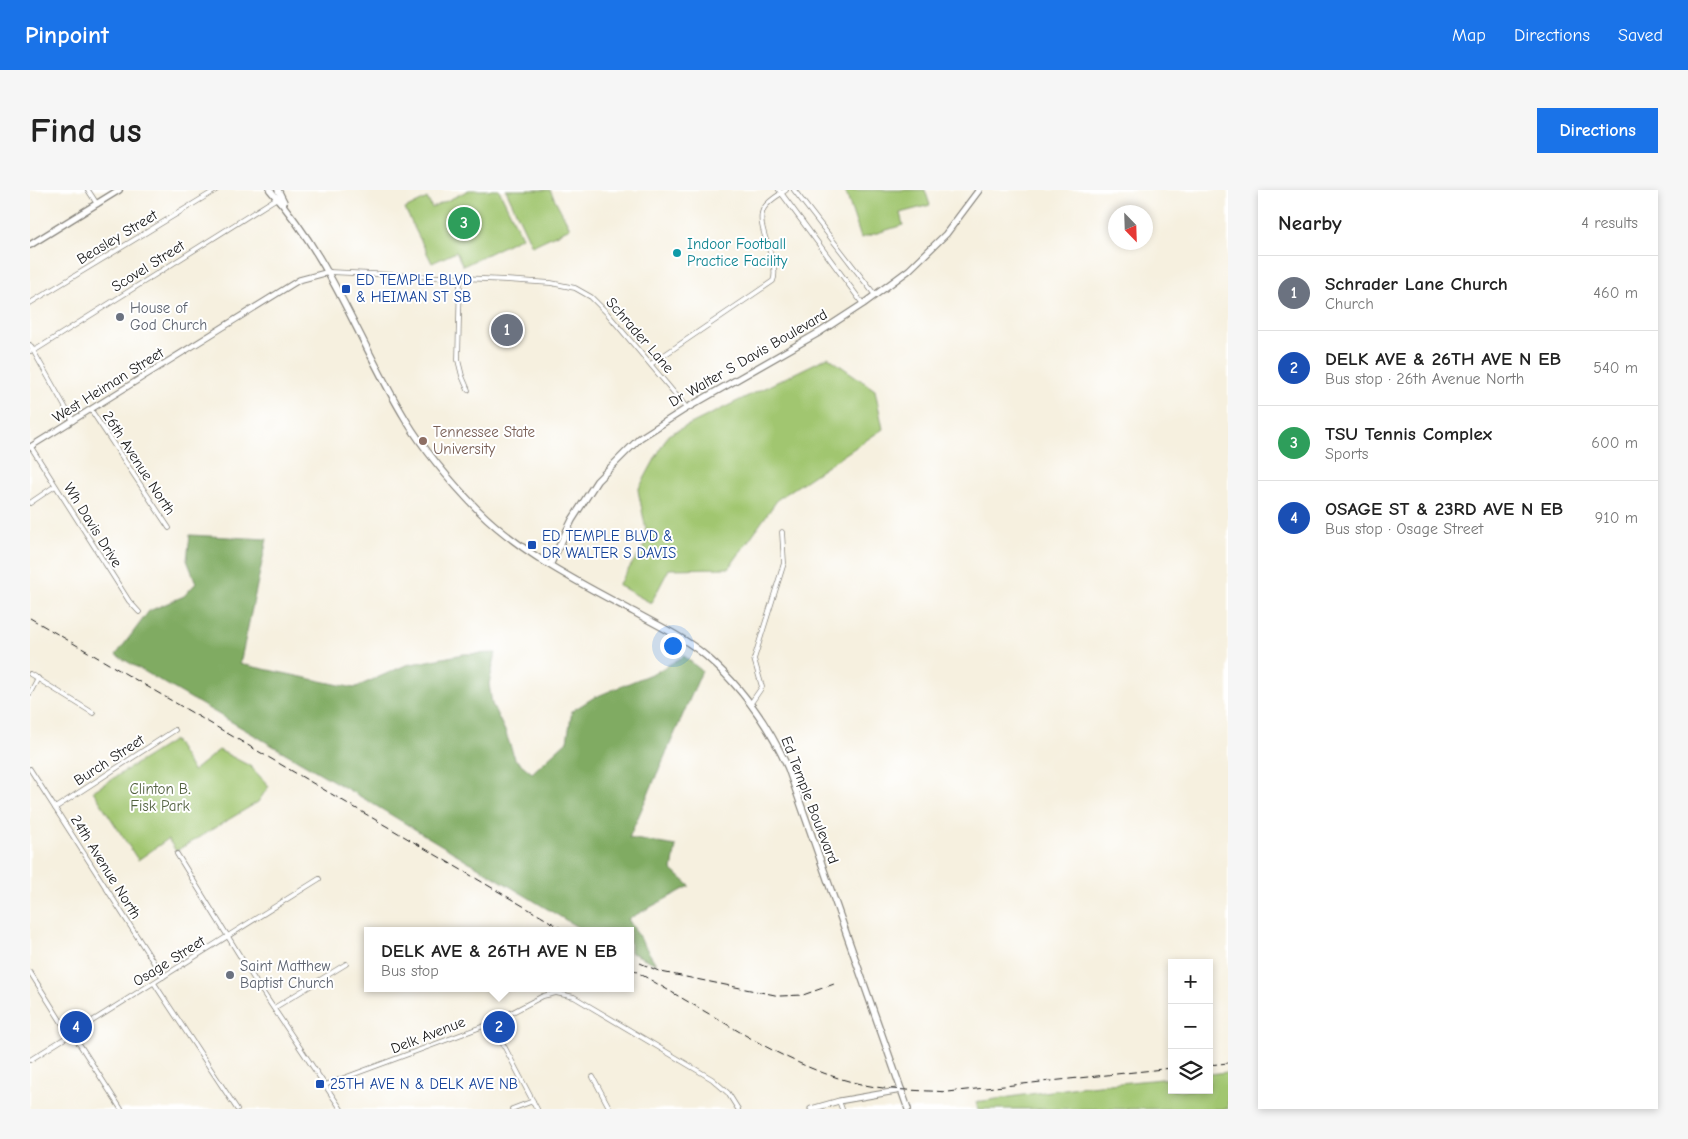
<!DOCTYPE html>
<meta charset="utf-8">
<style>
:root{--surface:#fff;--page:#f6f6f6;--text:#222;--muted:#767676;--line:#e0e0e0;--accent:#1a73e8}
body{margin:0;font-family:"Comic Neue",sans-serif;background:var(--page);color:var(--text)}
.controls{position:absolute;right:15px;bottom:15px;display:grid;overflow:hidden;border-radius:0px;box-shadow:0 2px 8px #0003}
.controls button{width:45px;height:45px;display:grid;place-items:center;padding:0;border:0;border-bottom:1px solid var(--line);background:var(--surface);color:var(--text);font:25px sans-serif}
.compass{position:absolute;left:1078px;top:15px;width:45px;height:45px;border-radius:50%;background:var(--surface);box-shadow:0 2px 8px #0003;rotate:157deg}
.you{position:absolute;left:642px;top:455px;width:18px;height:18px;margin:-12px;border:4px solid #fff;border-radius:50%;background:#1a73e8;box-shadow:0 0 0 8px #1a73e833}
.badge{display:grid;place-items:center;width:32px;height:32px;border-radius:50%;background:var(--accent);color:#fff;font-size:16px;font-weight:700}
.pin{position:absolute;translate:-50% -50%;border:2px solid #fff;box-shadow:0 1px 5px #0006}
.popup{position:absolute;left:334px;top:737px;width:270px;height:65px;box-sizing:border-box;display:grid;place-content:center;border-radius:0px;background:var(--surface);filter:drop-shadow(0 1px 4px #0005);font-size:16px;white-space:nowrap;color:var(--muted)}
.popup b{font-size:19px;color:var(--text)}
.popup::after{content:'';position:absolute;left:50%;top:100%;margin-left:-10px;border:10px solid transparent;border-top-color:var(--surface)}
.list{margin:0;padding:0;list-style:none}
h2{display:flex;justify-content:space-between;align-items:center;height:65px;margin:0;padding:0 20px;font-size:21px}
h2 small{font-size:16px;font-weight:400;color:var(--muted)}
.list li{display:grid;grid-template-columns:32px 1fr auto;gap:15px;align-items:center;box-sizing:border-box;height:75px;padding:0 20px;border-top:1px solid var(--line)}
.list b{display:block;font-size:19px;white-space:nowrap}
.list p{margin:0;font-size:16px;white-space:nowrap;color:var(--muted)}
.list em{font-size:16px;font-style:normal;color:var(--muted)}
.icon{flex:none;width:28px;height:28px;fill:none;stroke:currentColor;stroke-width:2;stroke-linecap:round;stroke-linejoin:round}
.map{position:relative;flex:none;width:1198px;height:919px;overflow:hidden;border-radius:0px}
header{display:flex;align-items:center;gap:30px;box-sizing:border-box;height:70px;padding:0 25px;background:var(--accent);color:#fff}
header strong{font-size:24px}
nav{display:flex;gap:28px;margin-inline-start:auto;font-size:18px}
.intro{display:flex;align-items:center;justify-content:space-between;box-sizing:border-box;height:120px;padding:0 30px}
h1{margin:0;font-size:35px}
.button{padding:12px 22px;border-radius:0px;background:var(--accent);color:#fff;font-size:18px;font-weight:700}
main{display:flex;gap:30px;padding:0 30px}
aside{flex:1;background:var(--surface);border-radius:0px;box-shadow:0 2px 8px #0003}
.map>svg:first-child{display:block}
.green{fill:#a1c670;stroke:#5e7146}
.forest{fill:#80ab62;stroke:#4e643f}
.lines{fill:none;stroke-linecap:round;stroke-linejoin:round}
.minor-casing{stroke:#89867e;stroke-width:5.5}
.tertiary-casing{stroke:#89867e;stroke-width:7}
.secondary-casing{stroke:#89867e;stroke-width:8}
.minor{stroke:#fff;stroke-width:4}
.tertiary{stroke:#fff;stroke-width:5}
.secondary{stroke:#fff;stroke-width:5.5}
.rail{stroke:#1c1c1c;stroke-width:1;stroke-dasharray:8 4;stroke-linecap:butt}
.culture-dot{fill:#0f9aa8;stroke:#fff;stroke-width:2}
.transit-dot{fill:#1a4fb4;stroke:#fff;stroke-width:2}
.worship-dot{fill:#6b7280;stroke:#fff;stroke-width:2}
.education-dot{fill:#8d6e63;stroke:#fff;stroke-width:2}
.labels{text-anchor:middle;stroke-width:4;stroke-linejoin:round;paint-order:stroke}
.street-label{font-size:15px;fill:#1c1c1c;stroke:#fff}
.culture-label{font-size:15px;fill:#0d838f;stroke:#fff;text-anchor:start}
.transit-label{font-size:15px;fill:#164399;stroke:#fff;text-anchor:start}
.worship-label{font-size:15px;fill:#5b616d;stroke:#fff;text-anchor:start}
.education-label{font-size:15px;fill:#785e54;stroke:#fff;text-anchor:start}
.park-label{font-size:15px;fill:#51603e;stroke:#fff}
</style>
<header>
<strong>Pinpoint</strong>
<nav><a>Map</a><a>Directions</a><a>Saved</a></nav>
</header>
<div class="intro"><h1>Find us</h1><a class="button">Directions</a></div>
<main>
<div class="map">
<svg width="1198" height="919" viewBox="0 0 1198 919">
<rect width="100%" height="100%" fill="#fff"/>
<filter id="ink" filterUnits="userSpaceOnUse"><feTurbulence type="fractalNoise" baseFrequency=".02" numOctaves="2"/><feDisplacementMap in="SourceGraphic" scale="10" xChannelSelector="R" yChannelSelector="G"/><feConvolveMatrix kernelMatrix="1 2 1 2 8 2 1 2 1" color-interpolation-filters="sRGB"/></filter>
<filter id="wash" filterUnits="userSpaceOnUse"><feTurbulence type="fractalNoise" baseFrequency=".0096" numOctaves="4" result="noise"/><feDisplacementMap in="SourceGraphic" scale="20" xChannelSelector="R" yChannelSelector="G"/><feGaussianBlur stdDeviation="1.12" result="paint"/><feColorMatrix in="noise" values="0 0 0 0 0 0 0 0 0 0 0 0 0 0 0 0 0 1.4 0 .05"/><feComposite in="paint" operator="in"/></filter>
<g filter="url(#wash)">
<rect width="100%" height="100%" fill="#f6f0df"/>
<!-- green -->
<g class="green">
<path d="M439 0H469L492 47 433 76 426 62 402 73 375 19 397 8 402 18Z"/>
<path d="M476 0H520L540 38 502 56Z"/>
<path d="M815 0H895L900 15 870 23 873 35 831 48Z"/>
<path d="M798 167 845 200 853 239 748 309 699 378 639 379 621 413 588 395 618 350 608 300 638 245Z"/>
<path d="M144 550 163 581 189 560 220 576 239 596 228 612 146 661 138 649 108 670 63 601Z"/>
<path d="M1198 882V919H948L946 912 1048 897 1142 888V900H1179V884Z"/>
</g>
<!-- forest -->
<path class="forest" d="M160 345 237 349 210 474 324 498 376 475 434 464 466 463 459 494 462 514 475 541 485 569 502 583 537 551 542 521 563 508 628 481 654 466 672 481 599 648 646 656 642 680 660 696 598 729 626 774 600 762V741H556L544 735 338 611 86 465 119 421 154 406 166 393 157 370Z"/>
</g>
<g filter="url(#ink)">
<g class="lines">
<defs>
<g id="minor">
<path d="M58 0 67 14"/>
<path d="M749 0 833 114"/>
<path d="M764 0 845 105"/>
<path d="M299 82 476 90 521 93 545 98 561 107 577 123 657 218"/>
<path d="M430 87 428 170 432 186 438 200"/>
<path d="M0 113 186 0"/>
<path d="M0 155 43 231"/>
<path d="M0 161 7 159 247 8"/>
<path d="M621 174 743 91C751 73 723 35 734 18 739 10 749 5 756 0"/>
<path d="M61 220 139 338"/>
<path d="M1 257 99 411 109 422"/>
<path d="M0 313 25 296"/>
<path d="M0 484 63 523"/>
<path d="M0 503 8 488"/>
<path d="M721 513 732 497 724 469 754 373 752 342"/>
<path d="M0 579 133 787"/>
<path d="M25 618 145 540"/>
<path d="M147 664 226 792 311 919"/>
<path d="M0 782 32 833 50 855 91 919"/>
<path d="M124 793 207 919"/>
<path d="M244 818 316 774"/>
<path d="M462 833 507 919"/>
<path d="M0 870 289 689"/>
<path d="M563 887 580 919"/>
<path d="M295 895 462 833 513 806 526 803 544 807 682 889 698 903 708 919"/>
<path d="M809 911 812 919"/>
<path d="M482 919 503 911"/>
</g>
<g id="tertiary">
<path d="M0 257 269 90 299 82"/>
<path d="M781 919 809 911 872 900"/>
</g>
<g id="secondary">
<path d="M240 0C301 67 329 153 376 230 396 263 421 292 448 320 492 364 550 393 604 422 629 436 655 448 676 466 712 497 738 534 758 578L878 919"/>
<path d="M248 0 254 12"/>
<path d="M0 55 89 0"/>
<path d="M520 375 542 330 567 291 610 248 657 218 790 142 833 114 879 80 916 44 949 0"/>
</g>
</defs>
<!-- minor casing -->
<use href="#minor" class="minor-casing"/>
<!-- tertiary casing -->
<use href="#tertiary" class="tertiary-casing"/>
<!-- secondary casing -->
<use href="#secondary" class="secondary-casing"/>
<!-- minor -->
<use href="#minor" class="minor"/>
<!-- tertiary -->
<use href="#tertiary" class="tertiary"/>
<!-- secondary -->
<use href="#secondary" class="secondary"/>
<!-- rail -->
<g class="rail">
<path d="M0 428 536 741"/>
<path d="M610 773 631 782 750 806 773 805 807 793"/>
<path d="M600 778C631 796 662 814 693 832 738 859 783 884 835 895 863 901 890 900 918 902L1142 878"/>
<path d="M1179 875 1198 873"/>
</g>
</g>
</g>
<!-- markers -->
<circle class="culture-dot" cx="647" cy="63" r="5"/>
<g class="transit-dot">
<rect x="311" y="94" width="10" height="10" rx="2.5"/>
<rect x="497" y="350" width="10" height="10" rx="2.5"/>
<rect x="285" y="889" width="10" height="10" rx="2.5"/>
</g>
<g class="worship-dot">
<circle cx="90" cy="127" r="5"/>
<circle cx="200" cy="785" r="5"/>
</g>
<circle class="education-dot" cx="393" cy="251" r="5"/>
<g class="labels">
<!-- street labels -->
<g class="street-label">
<text transform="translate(87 47) rotate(-31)" y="5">Beasley Street</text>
<text transform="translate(118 76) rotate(-32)" y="5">Scovel Street</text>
<text transform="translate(610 145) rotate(49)" y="5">Schrader Lane</text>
<text transform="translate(718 168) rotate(-30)" y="5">Dr Walter S Davis Boulevard</text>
<text transform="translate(78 195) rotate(-32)" y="5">West Heiman Street</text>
<text transform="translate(109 273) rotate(57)" y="5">26th Avenue North</text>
<text transform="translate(63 335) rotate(58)" y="5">Wh Davis Drive</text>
<text transform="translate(79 570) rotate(-33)" y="5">Burch Street</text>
<text transform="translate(780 610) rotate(69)" y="5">Ed Temple Boulevard</text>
<text transform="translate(76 677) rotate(58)" y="5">24th Avenue North</text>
<text transform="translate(139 771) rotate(-32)" y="5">Osage Street</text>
<text transform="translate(398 845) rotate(-21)" y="5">Delk Avenue</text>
</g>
<!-- culture labels -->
<g class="culture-label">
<text x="657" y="59">Indoor Football<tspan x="657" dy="17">Practice Facility</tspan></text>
</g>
<!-- transit labels -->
<g class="transit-label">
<text x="326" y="95">ED TEMPLE BLVD<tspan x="326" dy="17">&amp; HEIMAN ST SB</tspan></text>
<text x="512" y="351">ED TEMPLE BLVD &amp;<tspan x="512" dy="17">DR WALTER S DAVIS</tspan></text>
<text x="300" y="899">25TH AVE N &amp; DELK AVE NB</text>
</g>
<!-- worship labels -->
<g class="worship-label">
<text x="100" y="123">House of<tspan x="100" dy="17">God Church</tspan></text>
<text x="210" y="781">Saint Matthew<tspan x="210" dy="17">Baptist Church</tspan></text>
</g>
<!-- education labels -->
<g class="education-label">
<text x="403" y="247">Tennessee State<tspan x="403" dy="17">University</tspan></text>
</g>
<!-- park labels -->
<g class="park-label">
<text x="130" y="604">Clinton B.<tspan x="130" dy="17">Fisk Park</tspan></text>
</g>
</g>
</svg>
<div class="controls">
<button>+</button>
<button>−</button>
<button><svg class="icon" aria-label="layers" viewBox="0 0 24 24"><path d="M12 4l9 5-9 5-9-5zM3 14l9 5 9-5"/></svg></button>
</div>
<svg class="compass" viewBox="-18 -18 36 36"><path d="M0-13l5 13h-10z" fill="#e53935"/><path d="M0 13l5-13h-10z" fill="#767676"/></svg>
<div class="you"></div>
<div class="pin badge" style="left:477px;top:140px;background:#6b7280">1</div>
<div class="pin badge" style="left:469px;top:837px;background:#1a4fb4">2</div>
<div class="popup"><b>DELK AVE &amp; 26TH AVE N EB</b>Bus stop</div>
<div class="pin badge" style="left:434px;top:33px;background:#2e9e5b">3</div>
<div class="pin badge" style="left:46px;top:837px;background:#1a4fb4">4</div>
</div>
<aside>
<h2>Nearby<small>4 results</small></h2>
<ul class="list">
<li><span class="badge" style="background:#6b7280">1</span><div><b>Schrader Lane Church</b><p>Church</p></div><em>460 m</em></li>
<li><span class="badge" style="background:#1a4fb4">2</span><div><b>DELK AVE &amp; 26TH AVE N EB</b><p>Bus stop · 26th Avenue North</p></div><em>540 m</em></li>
<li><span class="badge" style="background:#2e9e5b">3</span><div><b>TSU Tennis Complex</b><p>Sports</p></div><em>600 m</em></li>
<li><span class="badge" style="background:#1a4fb4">4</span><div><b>OSAGE ST &amp; 23RD AVE N EB</b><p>Bus stop · Osage Street</p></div><em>910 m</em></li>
</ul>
</aside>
</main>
